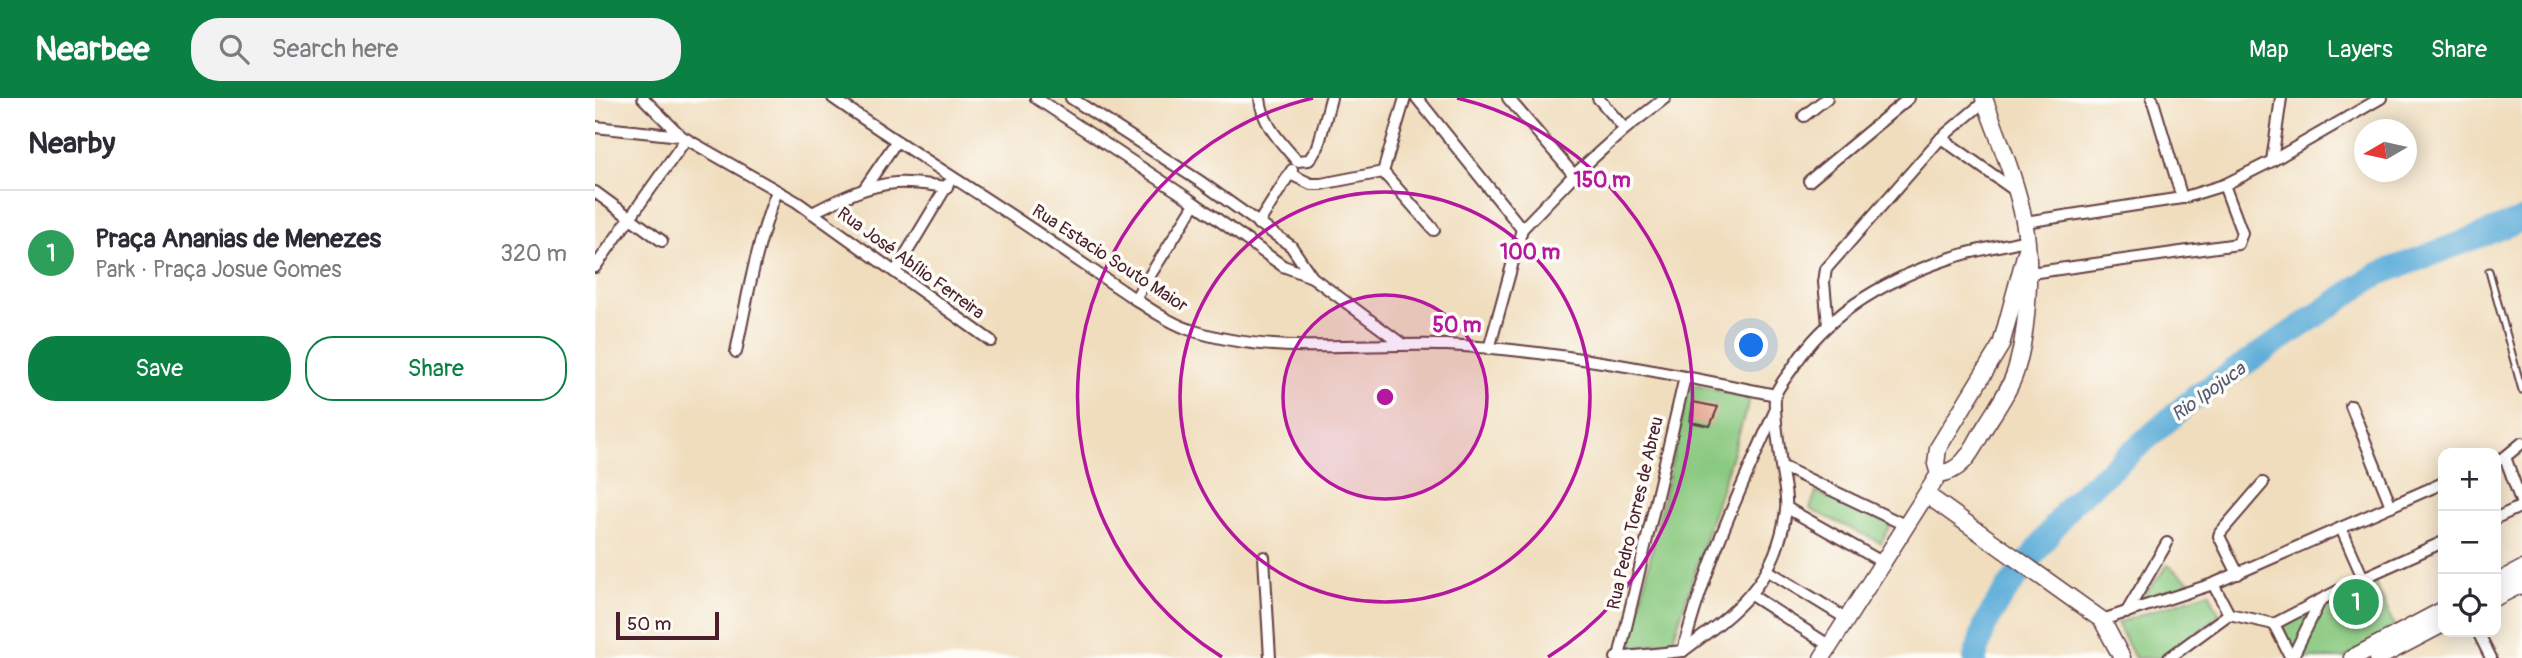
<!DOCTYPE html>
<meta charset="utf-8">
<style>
:root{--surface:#fff;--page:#f2f2f3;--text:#2b2b33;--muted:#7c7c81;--line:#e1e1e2;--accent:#0b8043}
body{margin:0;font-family:Pangolin,sans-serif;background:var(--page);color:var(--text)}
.controls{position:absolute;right:21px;bottom:21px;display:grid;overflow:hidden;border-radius:14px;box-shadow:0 4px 18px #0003}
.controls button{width:63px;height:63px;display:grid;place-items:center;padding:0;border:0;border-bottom:2px solid var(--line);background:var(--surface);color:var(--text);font:35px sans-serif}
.compass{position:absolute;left:1759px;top:21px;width:63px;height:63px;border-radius:50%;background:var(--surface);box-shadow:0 4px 18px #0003;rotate:261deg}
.scale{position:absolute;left:21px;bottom:18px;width:103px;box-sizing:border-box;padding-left:7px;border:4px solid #4a1f2b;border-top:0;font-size:19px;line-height:24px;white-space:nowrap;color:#4a1f2b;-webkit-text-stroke:5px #fdfcf7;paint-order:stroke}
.you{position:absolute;left:1157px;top:248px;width:24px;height:24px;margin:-18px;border:5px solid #fff;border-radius:50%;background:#1a73e8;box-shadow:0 0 0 10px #1a73e833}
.badge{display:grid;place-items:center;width:46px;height:46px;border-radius:50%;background:var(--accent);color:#fff;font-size:23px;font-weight:700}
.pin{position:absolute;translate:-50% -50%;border:4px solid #fff;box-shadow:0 2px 7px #0006}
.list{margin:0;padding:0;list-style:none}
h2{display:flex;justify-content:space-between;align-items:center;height:91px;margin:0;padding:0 28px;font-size:30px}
h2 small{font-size:23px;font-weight:400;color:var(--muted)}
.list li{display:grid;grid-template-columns:46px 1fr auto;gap:21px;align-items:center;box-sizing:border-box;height:126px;padding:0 28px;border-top:2px solid var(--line)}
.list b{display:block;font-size:26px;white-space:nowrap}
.list p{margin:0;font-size:23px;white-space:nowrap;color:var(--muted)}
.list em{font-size:23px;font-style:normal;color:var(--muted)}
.actions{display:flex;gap:14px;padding:21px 28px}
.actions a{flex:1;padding:16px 0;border:2px solid var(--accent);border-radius:28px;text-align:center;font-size:24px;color:var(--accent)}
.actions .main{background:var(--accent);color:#fff}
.icon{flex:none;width:38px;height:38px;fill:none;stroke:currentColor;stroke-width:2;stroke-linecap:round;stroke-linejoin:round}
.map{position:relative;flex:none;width:1927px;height:560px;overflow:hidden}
header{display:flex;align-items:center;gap:42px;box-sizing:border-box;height:98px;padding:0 35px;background:var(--accent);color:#fff}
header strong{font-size:33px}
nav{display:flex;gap:38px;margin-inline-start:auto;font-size:24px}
.search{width:490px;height:63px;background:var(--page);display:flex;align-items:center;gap:18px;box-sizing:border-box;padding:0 24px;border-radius:28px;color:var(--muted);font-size:26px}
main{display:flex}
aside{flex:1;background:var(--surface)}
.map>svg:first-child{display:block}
.green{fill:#8ac980;stroke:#6a7456;stroke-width:2}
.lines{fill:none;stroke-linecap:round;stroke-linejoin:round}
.river{stroke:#5faed9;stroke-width:24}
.building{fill:#e7ab98}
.lane-casing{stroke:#633c41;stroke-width:9}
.street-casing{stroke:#633c41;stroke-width:14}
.secondary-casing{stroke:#633c41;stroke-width:19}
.lane{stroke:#fff;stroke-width:5}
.street{stroke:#fff;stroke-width:10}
.secondary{stroke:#fff;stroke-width:16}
.ring{fill:none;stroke:#b5179e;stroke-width:3.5}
.labels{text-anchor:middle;stroke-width:7;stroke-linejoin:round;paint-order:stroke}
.street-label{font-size:18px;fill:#4a1f2b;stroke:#fdfcf7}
.water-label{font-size:19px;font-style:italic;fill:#525871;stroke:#fdfcf7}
.centre{fill:#b5179e;stroke:#fdfcf7;stroke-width:3.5}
.ring-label{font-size:21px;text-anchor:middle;font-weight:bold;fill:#b5179e;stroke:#fdfcf7;stroke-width:7;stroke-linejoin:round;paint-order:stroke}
</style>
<header>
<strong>Nearbee</strong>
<div class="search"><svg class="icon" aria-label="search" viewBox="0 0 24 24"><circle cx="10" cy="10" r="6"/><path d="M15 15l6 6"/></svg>Search here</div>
<nav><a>Map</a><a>Layers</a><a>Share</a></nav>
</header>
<main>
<aside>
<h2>Nearby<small></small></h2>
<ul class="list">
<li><span class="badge" style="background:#2e9e5b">1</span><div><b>Praça Ananias de Menezes</b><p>Park · Praça Josue Gomes</p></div><em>320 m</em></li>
</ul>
<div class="actions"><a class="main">Save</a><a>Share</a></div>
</aside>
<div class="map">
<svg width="1927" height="560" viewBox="0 0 1927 560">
<rect width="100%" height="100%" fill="#fdfcf7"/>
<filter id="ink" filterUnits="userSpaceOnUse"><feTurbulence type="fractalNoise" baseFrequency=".0143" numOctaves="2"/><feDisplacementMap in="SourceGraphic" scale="14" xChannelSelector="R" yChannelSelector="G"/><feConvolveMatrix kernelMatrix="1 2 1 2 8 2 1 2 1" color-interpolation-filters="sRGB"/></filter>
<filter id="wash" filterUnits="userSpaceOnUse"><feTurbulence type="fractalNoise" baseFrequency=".00686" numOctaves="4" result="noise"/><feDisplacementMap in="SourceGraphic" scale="28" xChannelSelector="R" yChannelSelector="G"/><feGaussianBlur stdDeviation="1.57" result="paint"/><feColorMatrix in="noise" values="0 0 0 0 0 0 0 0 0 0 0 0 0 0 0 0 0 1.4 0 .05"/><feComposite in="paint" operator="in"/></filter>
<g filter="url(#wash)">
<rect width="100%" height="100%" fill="#f0ddbd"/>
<!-- green -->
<g class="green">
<path d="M1094 286 1155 300 1078 542 1035 551Z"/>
<path d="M1221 394 1296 426 1286 445 1215 411Z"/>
<path d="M1573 467 1598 487 1539 509Z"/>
<path d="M1778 480 1801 532 1750 560H1704L1686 528Z"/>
<path d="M1614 494 1625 518 1565 560H1540L1522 525Z"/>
</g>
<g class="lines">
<!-- river -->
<path class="river" d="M1380 560 1390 527 1403 504 1477 405 1599 300 1781 177 1927 122"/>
</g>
<g id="blocks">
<!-- building -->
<path class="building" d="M1098 304 1123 309 1115 328 1095 324Z"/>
</g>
</g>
<g filter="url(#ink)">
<use href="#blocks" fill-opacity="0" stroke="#633c41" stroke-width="2"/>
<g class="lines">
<defs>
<path id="lane" d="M1894 173 1927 292"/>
<g id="street">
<path d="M48 0 86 38 202 104 396 243"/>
<path d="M238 0C308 49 380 92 450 140 475 157 500 174 525 191 546 205 569 222 593 231 673 259 768 244 851 247 961 252 1073 275 1181 297"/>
<path d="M441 0 594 101 688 168 717 179"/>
<path d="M476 0 606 84 696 148 717 179 807 246"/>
<path d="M665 0C667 26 686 44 702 63"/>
<path d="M822 0 927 131"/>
<path d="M913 0 979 77"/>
<path d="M1003 0 1030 31"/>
<path d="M1557 0 1587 100"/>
<path d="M1209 18 1232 0"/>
<path d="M0 29 86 38"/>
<path d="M1346 40 1422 94"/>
<path d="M702 63 714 62 723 49 736 0"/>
<path d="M1677 63 1686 0"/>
<path d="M788 74 839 132"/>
<path d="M695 76 716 86H726L788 74 810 0"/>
<path d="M1214 83 1314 0"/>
<path d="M269 91 301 44"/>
<path d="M0 94 67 143"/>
<path d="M217 115C243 102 271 87 301 85 318 84 335 87 352 89"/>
<path d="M1430 124 1587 100 1629 87 1677 63 1786 0"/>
<path d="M663 126 697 72"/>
<path d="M0 169 91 41"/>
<path d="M300 174 353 86"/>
<path d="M1428 176 1643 146 1647 135 1629 87"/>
<path d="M540 201 600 106"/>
<path d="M1233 227 1229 184 1231 171 1346 40 1390 3"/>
<path d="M894 251 927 131 979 77 1030 31 1070 0"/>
<path d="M141 254C152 200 162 144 182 93"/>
<path d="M1756 308 1796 408"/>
<path d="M1910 359 1927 406"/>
<path d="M1901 363 1910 359 1927 345"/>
<path d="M1186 368 1312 428"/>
<path d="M1192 410 1287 464"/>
<path d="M1901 420 1927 408"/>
<path d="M1746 430 1768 480"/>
<path d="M669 459 675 560"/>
<path d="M1172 472 1252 521"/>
<path d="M1643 476 1624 438 1625 435 1668 385"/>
<path d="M1618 486 1634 516 1679 526"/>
<path d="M1156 497 1235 548"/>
<path d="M1531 515 1572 445"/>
<path d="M1507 522 1618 486 1848 385"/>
<path d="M1679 526 1768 480 1848 444"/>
<path d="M1679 526 1696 560"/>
<path d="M1883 534 1896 560"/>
<path d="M1088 553C1141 514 1182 484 1191 412 1193 396 1186 376 1185 359 1184 346 1177 306 1181 295 1185 286 1193 277 1199 268 1233 214 1294 181 1353 161 1378 152 1406 148 1431 142"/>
<path d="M1088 553C1109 470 1145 391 1180 313"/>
<path d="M1024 559 1090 279"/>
<path d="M1021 560 1088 553"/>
<path d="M1574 560 1634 516"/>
<path d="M1697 560 1725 503"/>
</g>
<g id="secondary">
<path d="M1344 376C1370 373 1378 349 1390 329 1401 311 1415 292 1421 272 1433 232 1437 164 1429 123 1421 81 1403 40 1389 0"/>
<path d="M1332 397 1507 522 1527 560"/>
<path d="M1901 485 1927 471"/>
<path d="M1901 499 1927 486"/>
<path d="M1227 560 1344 376 1341 366 1343 350 1406 247 1431 154"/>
<path d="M1757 560 1848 512"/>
<path d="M1783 560 1848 526"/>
</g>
</defs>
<!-- lane casing -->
<use href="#lane" class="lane-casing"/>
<!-- street casing -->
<use href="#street" class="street-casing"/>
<!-- secondary casing -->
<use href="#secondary" class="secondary-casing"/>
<!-- lane -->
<use href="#lane" class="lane"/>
<!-- street -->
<use href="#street" class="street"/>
<!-- secondary -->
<use href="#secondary" class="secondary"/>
</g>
</g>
<!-- distance rings -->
<circle cx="790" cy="299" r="102" fill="#b5179e" fill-opacity=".12"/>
<g class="ring">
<circle cx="790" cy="299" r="102"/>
<circle cx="790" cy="299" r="205"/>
<path d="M627 559A307 307 0 0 1 718 0M862 0A307 307 0 0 1 953 559"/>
</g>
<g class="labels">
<!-- street labels -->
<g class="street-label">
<text transform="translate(515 160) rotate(33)" y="6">Rua Estacio Souto Maior</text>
<text transform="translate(316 165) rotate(36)" y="6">Rua José Abílio Ferreira</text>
<text transform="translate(1040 415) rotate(-77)" y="6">Rua Pedro Torres de Abreu</text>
</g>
<!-- water labels -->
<g class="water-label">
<text transform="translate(1613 293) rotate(-36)" y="7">Rio Ipojuca</text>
</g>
</g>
<circle cx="790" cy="299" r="10" class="centre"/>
<g class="ring-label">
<text x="1007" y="89">150 m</text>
<text x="935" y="161">100 m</text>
<text x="862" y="234">50 m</text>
</g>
</svg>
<div class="controls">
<button>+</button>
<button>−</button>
<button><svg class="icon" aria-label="locate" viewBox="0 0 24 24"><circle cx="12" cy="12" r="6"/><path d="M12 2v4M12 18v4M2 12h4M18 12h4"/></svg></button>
</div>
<svg class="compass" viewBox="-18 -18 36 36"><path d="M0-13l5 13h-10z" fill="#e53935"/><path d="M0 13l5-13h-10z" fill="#7c7c81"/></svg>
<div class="scale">50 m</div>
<div class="you"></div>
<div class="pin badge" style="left:1761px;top:504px;background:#2e9e5b">1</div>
</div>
</main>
